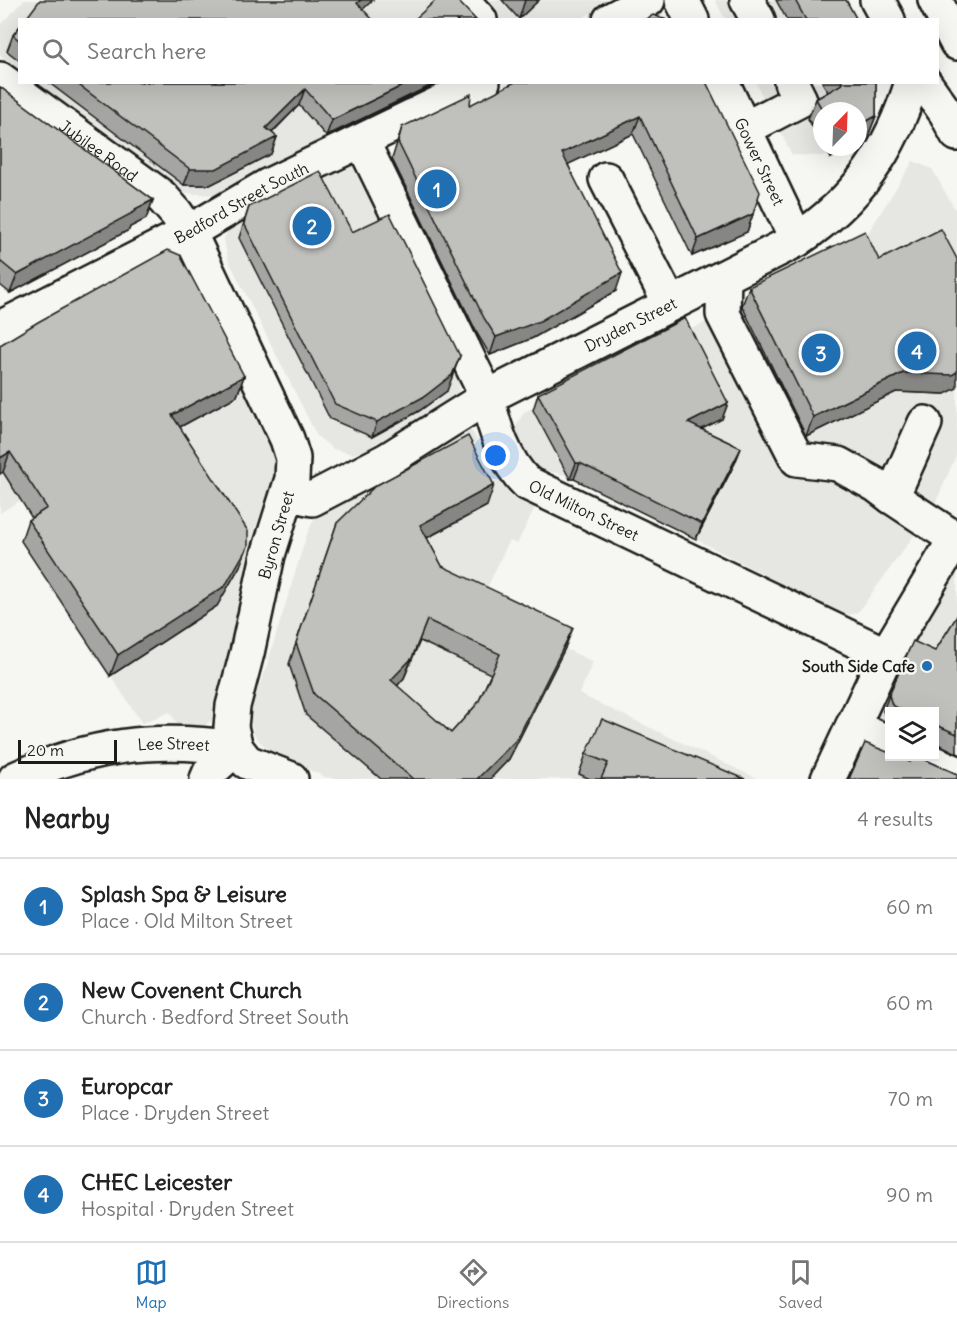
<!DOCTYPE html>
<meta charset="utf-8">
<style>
:root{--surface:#fff;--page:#f6f6f6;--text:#222;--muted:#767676;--line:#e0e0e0;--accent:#1f6fb2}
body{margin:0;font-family:Delius,sans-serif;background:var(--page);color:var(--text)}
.controls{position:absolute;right:18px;bottom:18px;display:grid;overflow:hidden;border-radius:0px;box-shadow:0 6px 24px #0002}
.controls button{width:54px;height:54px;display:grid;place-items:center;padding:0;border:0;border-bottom:2px solid var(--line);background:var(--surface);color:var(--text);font:30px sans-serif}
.compass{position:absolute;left:813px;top:102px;width:54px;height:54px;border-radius:50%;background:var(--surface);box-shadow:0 6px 24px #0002;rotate:23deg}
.scale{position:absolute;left:18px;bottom:15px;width:99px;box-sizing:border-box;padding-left:6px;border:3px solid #1c1c1c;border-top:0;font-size:16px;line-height:21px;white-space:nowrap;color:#1c1c1c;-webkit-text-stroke:4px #f6f6f2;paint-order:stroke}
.you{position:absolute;left:496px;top:456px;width:21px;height:21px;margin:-15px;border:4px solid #fff;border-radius:50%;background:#1a73e8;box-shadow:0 0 0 9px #1a73e833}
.badge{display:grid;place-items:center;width:39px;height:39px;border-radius:50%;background:var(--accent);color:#fff;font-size:20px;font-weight:700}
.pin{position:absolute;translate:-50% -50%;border:3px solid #fff;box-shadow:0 2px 6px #0006}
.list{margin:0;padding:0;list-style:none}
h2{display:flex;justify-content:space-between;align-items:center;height:78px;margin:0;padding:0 24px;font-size:26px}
h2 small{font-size:20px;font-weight:400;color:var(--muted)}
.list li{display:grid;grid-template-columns:39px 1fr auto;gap:18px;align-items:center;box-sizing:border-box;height:96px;padding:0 24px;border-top:2px solid var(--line)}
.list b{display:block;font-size:22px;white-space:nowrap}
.list p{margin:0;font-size:20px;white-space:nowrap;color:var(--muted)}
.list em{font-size:20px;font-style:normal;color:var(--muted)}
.icon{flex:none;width:33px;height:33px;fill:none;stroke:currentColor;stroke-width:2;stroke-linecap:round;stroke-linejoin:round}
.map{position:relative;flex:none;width:957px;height:779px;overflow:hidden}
.search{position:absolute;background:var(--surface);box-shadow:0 6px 24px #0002;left:18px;right:18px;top:18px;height:66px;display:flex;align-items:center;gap:15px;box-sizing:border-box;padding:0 21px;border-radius:0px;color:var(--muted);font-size:22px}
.sheet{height:462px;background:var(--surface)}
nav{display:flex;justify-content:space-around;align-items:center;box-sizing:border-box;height:84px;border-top:2px solid var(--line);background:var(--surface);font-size:16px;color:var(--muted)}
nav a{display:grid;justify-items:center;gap:3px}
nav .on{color:var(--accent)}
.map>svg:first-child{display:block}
.built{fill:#e6e6e2;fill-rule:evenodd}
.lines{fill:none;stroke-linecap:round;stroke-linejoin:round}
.minor-casing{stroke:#1c1c1c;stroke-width:38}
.major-casing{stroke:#1c1c1c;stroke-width:38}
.minor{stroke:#f6f6f2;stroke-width:33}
.major{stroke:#f6f6f2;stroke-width:33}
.wall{fill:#a5a5a3;stroke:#1c1c1c;stroke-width:1.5;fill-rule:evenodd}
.shaded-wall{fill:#868684;stroke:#1c1c1c;stroke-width:1.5}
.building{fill:#c0c0bd;stroke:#1c1c1c;stroke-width:1.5;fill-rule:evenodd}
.poi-dot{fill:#1f6fb2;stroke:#f6f6f2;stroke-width:2}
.labels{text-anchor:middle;stroke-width:5;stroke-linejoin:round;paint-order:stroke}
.street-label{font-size:16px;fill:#1c1c1c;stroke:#f6f6f2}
.poi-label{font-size:16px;font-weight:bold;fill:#1c1c1c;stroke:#f6f6f2;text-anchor:end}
</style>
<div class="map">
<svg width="957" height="779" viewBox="0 0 957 779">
<rect width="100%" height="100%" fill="#f6f6f2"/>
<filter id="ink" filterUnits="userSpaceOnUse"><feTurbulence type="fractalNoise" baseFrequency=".0167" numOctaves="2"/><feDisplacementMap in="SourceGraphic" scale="12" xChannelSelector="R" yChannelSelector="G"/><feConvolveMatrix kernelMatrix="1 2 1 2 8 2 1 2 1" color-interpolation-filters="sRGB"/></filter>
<g filter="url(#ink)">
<!-- built -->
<g class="built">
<path d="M24 0H447L466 19 20 20 19 70 0 55V25Z"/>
<path d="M482 0H618L577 20 499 19Z"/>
<path d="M715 0H834L845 19H725Z"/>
<path d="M36 83H453L217 195 180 193Z"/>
<path d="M756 83H871V133L858 146V111H822V147H857L847 157 792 155Z"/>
<path d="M358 157 461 373 458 393 453 400 363 451 353 454 333 449 317 436 228 259 224 239 231 222Z"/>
<path d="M913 161 932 169 957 213V453L933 509 859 611 853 614 840 615 696 539 569 476 535 468 515 428 524 412 680 334 742 306 858 249Z"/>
<path d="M181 272 249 399 272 445 274 461 273 479 253 535 236 650 212 720 199 730 181 731 170 712 142 723 21 541 39 528 21 500 0 513V346Z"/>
<path d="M470 428 501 481 516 496 536 505 517 544 509 541 478 607 593 662 579 694 758 779H338L325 777 272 752 260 742 253 732 249 708 252 696 262 681 306 537 317 512 339 493Z"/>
<path d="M957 557V779H842L896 661ZM890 712H934V756H890Z"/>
</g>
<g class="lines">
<defs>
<g id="minor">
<path d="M462 0 480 20"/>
<path d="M682 0 692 20"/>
<path d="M747 0 758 20"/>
<path d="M610 20 648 0"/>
<path id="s1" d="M0 79 161 196 176 213 189 232 287 439 293 458 292 479 268 555 247 653 233 706 231 727 236 748"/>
<path id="s2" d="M722 82 797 240"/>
<path d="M744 129 800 100 791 82"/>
<path id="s3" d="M362 141 487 397C494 427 504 461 527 483L886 655"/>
<path d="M606 179 670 304"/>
<path d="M724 278 723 314 797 459 838 464 876 485 892 497"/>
<path id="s4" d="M0 328 189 232 269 185 483 82"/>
<path d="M925 423 892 497 957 540"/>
<path id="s5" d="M289 494 312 499 387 460 487 397 797 240C857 200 891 151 912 82"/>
<path d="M852 727 890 743"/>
<path d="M919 756 957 773"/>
<path id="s6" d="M15 779C90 744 155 737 236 748L247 762 291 779"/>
<path d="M207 779 210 772 236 748"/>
<path d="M828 779 886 655 957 536"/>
</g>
<g id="major">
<path d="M877 0 888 20"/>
<path d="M935 0 957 43"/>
<path d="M924 82 946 113 957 134"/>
</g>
</defs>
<!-- minor casing -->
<use href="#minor" class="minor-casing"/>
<!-- major casing -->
<use href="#major" class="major-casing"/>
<!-- minor -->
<use href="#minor" class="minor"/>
<!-- major -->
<use href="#major" class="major"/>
</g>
<!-- wall -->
<g class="wall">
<path d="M502 0H539L519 19Z"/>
<path d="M776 0H846L857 20H787Z"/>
<path d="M20 26V61L7 51 13 35Z"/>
<path d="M48 82H438L326 136 299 105 272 133 277 137 271 154 210 185H184Z"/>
<path d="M706 82 753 214 747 232 692 256 633 134 568 164 616 291 533 338 490 355 478 335 392 159 402 127 470 105Z"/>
<path d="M822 82H876V116L868 136 858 142V111H822V143L808 119 816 99 828 92Z"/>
<path d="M0 87 153 200 146 219 130 227 129 230 10 293 0 285Z"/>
<path d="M824 147H850L831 158Z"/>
<path d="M249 207 352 232 447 391 419 411 372 437 330 419 239 238Z"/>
<path d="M749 287 945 394 896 392 806 436 742 306Z"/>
<path d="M0 345 244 376 237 396 180 427 240 566 217 606 110 676 21 541 28 520 32 518 3 472Z"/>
<path d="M538 394 728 403 722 419 701 429 741 448 735 463 696 539 574 479H570L533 410Z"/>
<path d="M487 506 427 538 442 566 565 648 509 759 490 779H381L306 715 289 664 337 523ZM420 641 491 674 478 703 451 733 397 686 404 678Z"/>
<path d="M957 616V753L934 742V711H890V723L887 721 883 711 889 695 935 651Z"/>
<path d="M586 754 745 779H590L579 774Z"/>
<path d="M899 756H917L957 774 849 779 899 758Z"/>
</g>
<!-- shaded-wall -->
<g class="shaded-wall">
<path d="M361 0H373L352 19 357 3Z"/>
<path d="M525 0H539L519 19Z"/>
<path d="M410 82H438L326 136 332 120Z"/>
<path d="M305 89 299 105 260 144 266 128Z"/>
<path d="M640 116 633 134 556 170 562 153Z"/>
<path d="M876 116 868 136 858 142V126Z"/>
<path d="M277 137 271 154 210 185H184L190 169Z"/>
<path d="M835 147H850L831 158Z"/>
<path d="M153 200 146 219 130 227 129 230 10 293 17 275Z"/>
<path d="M753 214 747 232 692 256 698 239Z"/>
<path d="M622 273 616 291 533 338 490 355 496 337Z"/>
<path d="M460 356 447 391 419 411 372 437 377 422Z"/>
<path d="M957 372V388L945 394 896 392 806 436 813 417 903 373Z"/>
<path d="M244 376 237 396 165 435 172 415Z"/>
<path d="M728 403 722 419 682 439 688 423Z"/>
<path d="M741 448 735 463 696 539 702 524Z"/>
<path d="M10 452 3 472 0 474V458Z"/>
<path d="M576 463H580L574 479H570Z"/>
<path d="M494 485 487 506 413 545 420 525Z"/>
<path d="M248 546 240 566 217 606 110 676 118 655Z"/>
<path d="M427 620 404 678 384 701 391 680Z"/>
<path d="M573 628 565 648 509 759 490 779H477Z"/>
</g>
<!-- building -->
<g class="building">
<path d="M40 0H361L357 3 373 20H25Z"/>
<path d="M436 0H457L476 20H414Z"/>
<path d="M795 0H846L857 20H806Z"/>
<path d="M653 15 667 20H644Z"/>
<path d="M20 26V41L13 35Z"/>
<path d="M75 82H410L332 120 305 89 266 128 277 137 216 169H190Z"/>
<path d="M515 82H706L760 192 753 214 698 239 640 116 562 153 622 273 540 321 496 337 484 318 398 142 402 127 471 94 470 105Z"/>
<path d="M841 82H876V116L858 126V111H823L816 99 842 84Z"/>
<path d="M0 87 153 200 135 209 136 211 17 275 0 261Z"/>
<path d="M320 171 352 232 390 214 460 356 452 375 425 396 377 422 335 404 244 223 249 207Z"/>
<path d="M941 229 957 259V372L952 375 903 373 813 417 749 287 865 231 879 260Z"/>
<path d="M168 250 180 255 244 376 172 415 248 531V546L225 586 118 655 28 520 47 508 10 452 0 458V345L38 322Z"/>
<path d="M685 318 728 403 688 423 741 448 702 524 580 463H576L538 394Z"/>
<path d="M468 436 494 485 420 525 442 566 573 628 517 739 477 779H413L314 694 296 643 337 523 375 486ZM427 620 500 654 478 703 451 733 391 680 412 658Z"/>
<path d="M957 616V734L934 724V711H904L892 705 889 695 913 641 935 651Z"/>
<path d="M602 719 745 779H601L608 763 586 754Z"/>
<path d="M865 743 890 753V756H897L910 762 909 756H917L957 774V779H849Z"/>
</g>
</g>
<!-- markers -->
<circle class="poi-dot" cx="927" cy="666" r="6"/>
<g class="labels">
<!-- street labels -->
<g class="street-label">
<text dy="6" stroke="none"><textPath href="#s1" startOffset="122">Jubilee Road</textPath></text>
<text dy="6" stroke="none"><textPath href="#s2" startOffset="88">Gower Street</textPath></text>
<text dy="6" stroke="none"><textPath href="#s4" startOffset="272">Bedford Street South</textPath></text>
<text dy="6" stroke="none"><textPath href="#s5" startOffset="387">Dryden Street</textPath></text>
<text dy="6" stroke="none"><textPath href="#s3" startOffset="444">Old Milton Street</textPath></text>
<text transform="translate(276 535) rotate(-74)" y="6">Byron Street</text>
<text dy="6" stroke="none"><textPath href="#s6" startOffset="164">Lee Street</textPath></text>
</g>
<!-- poi labels -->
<g class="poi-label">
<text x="915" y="672">South Side Cafe</text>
</g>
</g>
</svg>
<div class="controls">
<button><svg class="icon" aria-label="layers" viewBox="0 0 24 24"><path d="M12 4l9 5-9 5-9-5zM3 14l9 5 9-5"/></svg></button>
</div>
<svg class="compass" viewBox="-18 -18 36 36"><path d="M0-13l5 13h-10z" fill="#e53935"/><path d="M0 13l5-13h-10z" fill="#767676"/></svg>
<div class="scale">20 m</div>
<div class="you"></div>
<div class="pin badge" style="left:437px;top:189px">1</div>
<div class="pin badge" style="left:312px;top:226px">2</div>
<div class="pin badge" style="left:821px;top:353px">3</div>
<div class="pin badge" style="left:917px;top:351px">4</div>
<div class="search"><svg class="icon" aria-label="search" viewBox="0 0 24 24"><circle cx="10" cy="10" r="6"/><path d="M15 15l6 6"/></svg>Search here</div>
</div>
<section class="sheet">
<h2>Nearby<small>4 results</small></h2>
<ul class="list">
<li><span class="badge">1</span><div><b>Splash Spa &amp; Leisure</b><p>Place · Old Milton Street</p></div><em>60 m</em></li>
<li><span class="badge">2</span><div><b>New Covenent Church</b><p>Church · Bedford Street South</p></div><em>60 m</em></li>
<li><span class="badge">3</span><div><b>Europcar</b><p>Place · Dryden Street</p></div><em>70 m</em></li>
<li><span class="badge">4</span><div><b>CHEC Leicester</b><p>Hospital · Dryden Street</p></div><em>90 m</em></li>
</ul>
</section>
<nav>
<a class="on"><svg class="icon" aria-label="map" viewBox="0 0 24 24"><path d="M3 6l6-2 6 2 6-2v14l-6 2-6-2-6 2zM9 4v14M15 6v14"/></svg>Map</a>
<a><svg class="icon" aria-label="directions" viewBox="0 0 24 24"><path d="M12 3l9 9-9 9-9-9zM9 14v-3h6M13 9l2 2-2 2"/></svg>Directions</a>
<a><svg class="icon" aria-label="saved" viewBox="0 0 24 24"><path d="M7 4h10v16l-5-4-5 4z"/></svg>Saved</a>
</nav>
